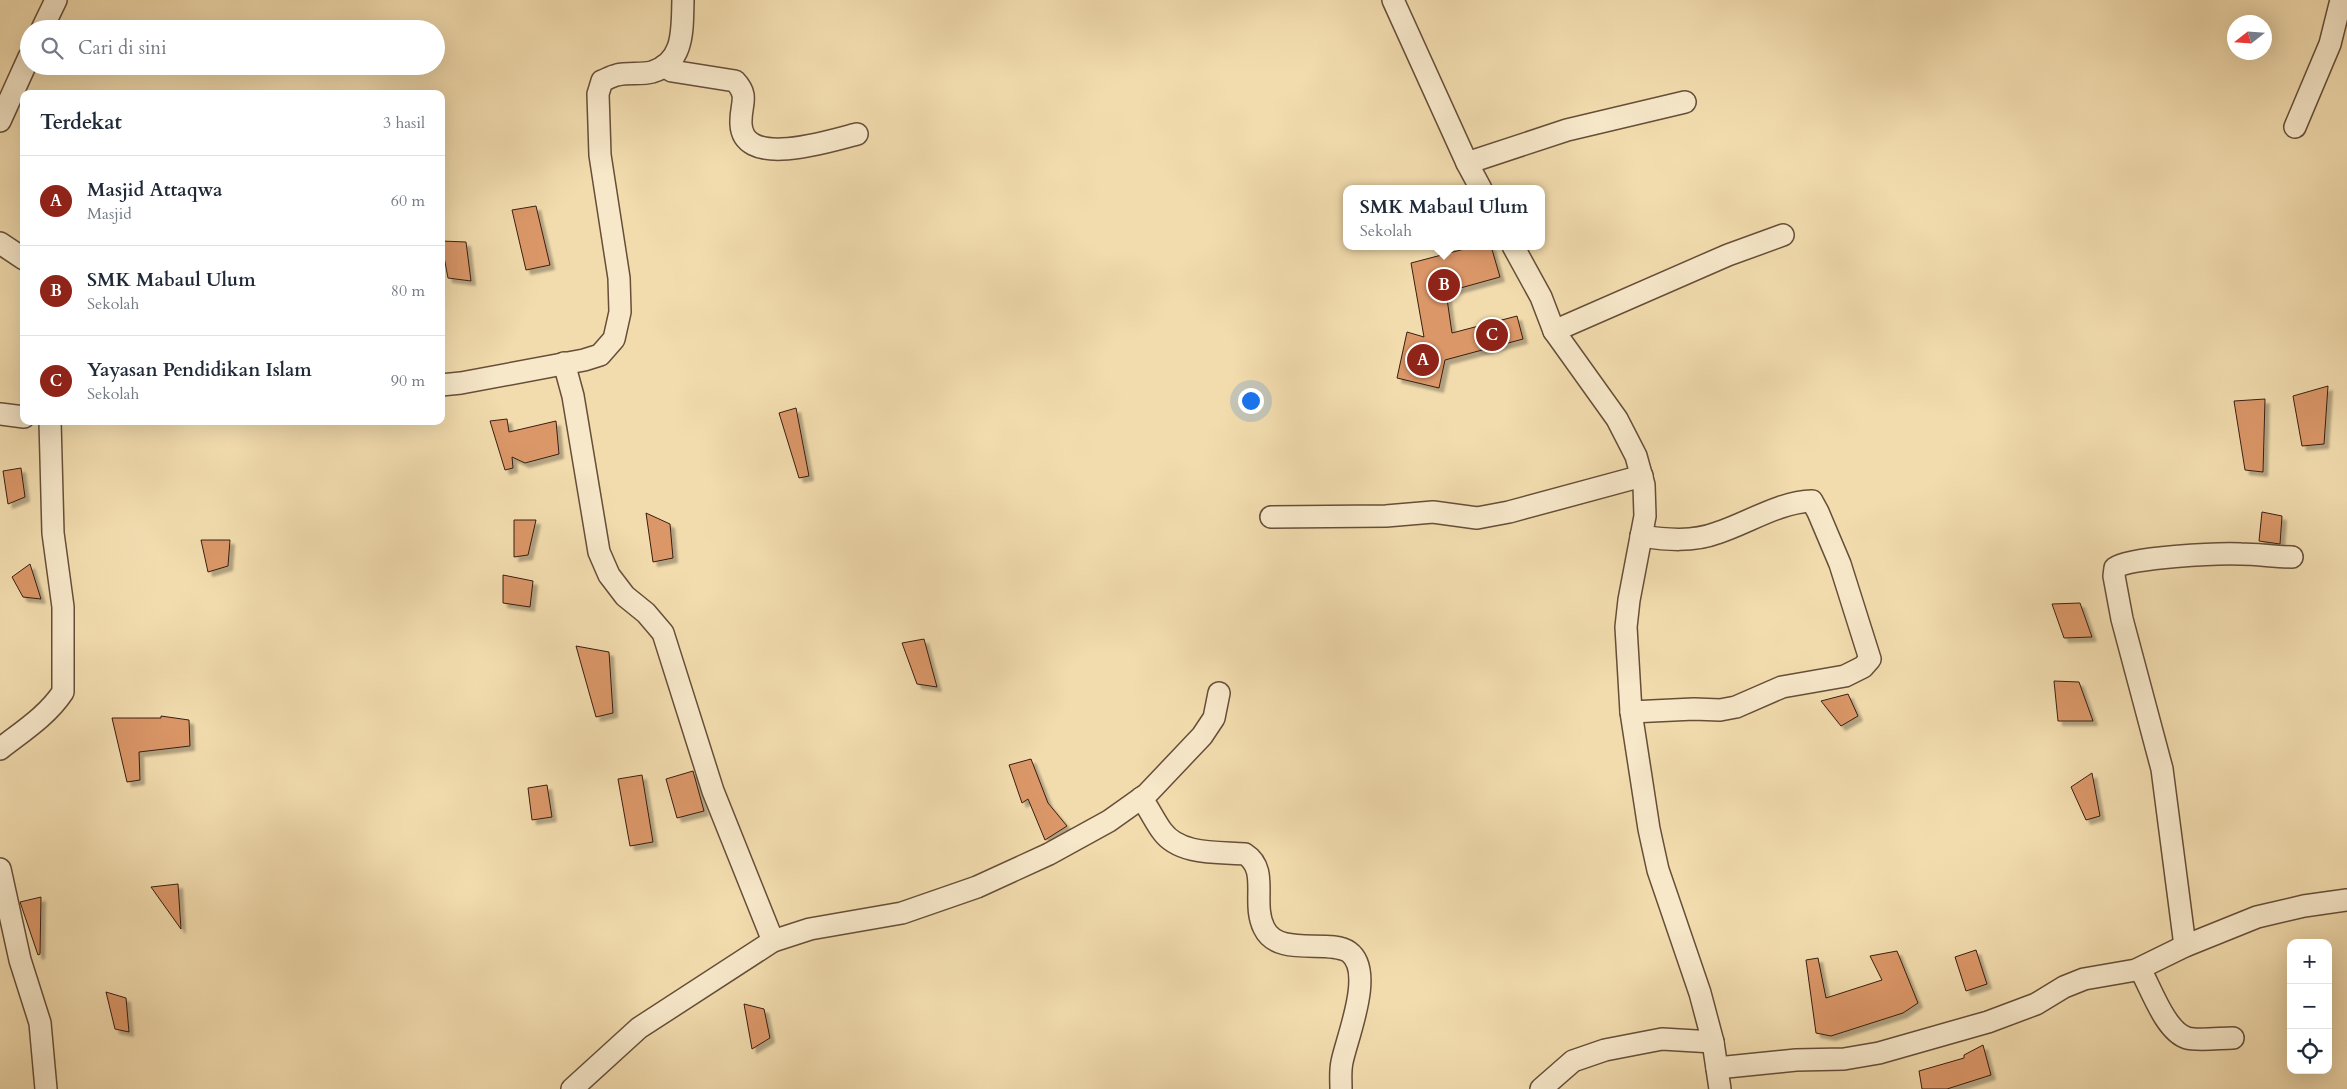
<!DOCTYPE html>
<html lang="id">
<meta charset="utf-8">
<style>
:root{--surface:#fff;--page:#f6f6f7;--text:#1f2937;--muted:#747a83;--line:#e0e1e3;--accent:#8f2418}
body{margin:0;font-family:Cardo,serif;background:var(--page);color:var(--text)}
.controls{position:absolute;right:15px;bottom:15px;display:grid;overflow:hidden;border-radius:10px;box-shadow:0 5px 20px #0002}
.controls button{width:45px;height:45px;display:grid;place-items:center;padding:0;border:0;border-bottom:1px solid var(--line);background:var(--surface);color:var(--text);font:25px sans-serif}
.compass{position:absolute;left:2227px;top:15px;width:45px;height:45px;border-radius:50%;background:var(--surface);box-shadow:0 5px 20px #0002;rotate:253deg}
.you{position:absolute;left:1250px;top:400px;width:18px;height:18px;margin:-12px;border:4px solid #fff;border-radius:50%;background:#1a73e8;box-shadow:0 0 0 8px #1a73e833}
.badge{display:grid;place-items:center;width:32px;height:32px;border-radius:50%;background:var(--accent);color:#fff;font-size:16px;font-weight:700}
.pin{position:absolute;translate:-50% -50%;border:2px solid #fff;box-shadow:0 1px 5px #0006}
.popup{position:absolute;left:1343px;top:185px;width:202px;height:65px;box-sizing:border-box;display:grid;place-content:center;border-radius:10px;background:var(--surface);filter:drop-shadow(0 1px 4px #0005);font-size:16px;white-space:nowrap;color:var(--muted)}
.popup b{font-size:19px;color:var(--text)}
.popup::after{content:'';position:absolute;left:50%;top:100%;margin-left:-10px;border:10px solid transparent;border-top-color:var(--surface)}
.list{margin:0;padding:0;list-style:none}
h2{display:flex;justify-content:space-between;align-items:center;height:65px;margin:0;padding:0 20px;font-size:21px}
h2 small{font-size:16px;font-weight:400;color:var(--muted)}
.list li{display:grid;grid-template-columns:32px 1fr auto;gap:15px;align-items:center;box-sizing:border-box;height:90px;padding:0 20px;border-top:1px solid var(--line)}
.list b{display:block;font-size:19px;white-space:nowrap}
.list p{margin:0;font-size:16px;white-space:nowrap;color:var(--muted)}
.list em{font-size:16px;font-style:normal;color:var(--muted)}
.icon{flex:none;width:28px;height:28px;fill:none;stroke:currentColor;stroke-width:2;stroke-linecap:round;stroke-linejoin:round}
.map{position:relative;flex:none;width:2347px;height:1089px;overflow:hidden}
.search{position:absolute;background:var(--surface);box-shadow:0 5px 20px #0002;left:20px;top:20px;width:425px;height:55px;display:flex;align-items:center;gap:12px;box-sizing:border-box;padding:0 18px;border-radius:28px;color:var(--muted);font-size:19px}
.panel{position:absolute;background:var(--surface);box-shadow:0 5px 20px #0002;left:20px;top:90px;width:425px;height:335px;border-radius:10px}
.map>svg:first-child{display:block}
.building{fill:#db9767;stroke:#381e12;filter:url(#shadow)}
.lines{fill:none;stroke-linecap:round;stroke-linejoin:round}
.street-casing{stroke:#664e39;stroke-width:24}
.street{stroke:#f7e8ca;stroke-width:21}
</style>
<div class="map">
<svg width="2347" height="1089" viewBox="0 0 2347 1089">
<defs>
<filter id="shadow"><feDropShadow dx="4.5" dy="4.5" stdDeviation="1" flood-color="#0004"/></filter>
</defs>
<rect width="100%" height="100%" fill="#f2dcae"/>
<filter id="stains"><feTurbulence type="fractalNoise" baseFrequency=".004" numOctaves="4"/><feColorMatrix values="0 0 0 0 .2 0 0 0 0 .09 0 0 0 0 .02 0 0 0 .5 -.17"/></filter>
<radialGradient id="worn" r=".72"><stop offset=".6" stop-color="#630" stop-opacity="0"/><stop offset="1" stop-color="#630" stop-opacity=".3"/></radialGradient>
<!-- building -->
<g class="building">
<path d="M536 206 550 265 526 270 512 210Z"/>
<path d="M441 241 466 242 471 281 448 278Z"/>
<path d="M1476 246H1491L1500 277 1446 292 1452 333 1517 316 1523 339 1445 360 1439 388 1397 378 1407 332 1424 337 1411 263Z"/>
<path d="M2328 386 2324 444 2302 446 2293 396Z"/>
<path d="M2265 399 2263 472 2245 470 2234 401Z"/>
<path d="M796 408 809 476 799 478 779 413Z"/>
<path d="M507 419 509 432 556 421 559 454 525 463 512 457 513 468 505 470 490 421Z"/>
<path d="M21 468 25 497 8 504 3 471Z"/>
<path d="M2262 512 2282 516 2280 544 2259 541Z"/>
<path d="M646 513 670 524 673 558 653 562Z"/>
<path d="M514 520H536L528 555 514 557Z"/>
<path d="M201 540H230L228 566 208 572Z"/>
<path d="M30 564 41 599 23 597 12 577Z"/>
<path d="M503 575 533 581 530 607 503 603Z"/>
<path d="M2080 603 2092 637 2064 638 2052 604Z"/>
<path d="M924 639 937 687 917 684 902 643Z"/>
<path d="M576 646 609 652 613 713 596 717Z"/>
<path d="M2054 681 2079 682 2093 721H2058Z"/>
<path d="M1848 694 1858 716 1841 726 1821 701Z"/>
<path d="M161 716 189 720 190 746 139 752 140 780 127 782 112 718H161Z"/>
<path d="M1031 759 1048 803 1067 826 1045 840 1028 799 1022 803 1009 765Z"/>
<path d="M693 771 704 811 677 818 666 779Z"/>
<path d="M2092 773 2100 816 2086 820 2071 787Z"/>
<path d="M642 775 653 842 630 846 618 779Z"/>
<path d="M547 785 552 817 532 820 528 788Z"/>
<path d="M178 884 181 929 151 887Z"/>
<path d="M41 897 40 954 38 955 20 902Z"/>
<path d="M1976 950 1987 984 1966 991 1955 957Z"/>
<path d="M1897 951 1918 1003 1903 1013 1831 1036 1816 1033 1806 960 1818 958 1826 998 1882 980 1870 956Z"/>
<path d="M106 992 126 998 129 1032 115 1029Z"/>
<path d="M744 1004 764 1009 770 1038 752 1049Z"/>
<path d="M1983 1045 1991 1075 1947 1089H1922L1919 1071 1964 1058V1055Z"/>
</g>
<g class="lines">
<defs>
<g id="street">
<path d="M1393 0 1467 163 1481 189"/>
<path d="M42 29 56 0"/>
<path d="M664 66 672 71 735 81C750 97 740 104 741 124 743 170 832 140 857 134"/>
<path d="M0 121 29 57"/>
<path d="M2295 127 2330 44 2341 0"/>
<path d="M1467 163 1567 130 1685 102"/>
<path d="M0 243 24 259"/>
<path d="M1513 246 1541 297 1554 331 1617 419 1636 456 1644 485 1645 516 1629 600 1626 627 1631 712 1649 829 1658 870 1700 993 1713 1042 1720 1089"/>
<path d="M1554 331 1728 255 1783 235"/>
<path d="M564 363 573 396 599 552 609 575 625 596 646 613 663 633 713 791 773 941"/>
<path d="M441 385 461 383 584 360 600 355 614 339 620 312 619 278 600 155 598 94 602 81C607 79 612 76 617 75 628 72 641 75 652 72 685 62 682 29 683 0"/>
<path d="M0 414 24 417"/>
<path d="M1271 517 1386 516 1433 512 1477 518 1509 512 1642 476"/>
<path d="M1631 712 1694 709 1720 710 1736 707 1782 687 1845 676 1863 667 1870 659 1840 564 1818 512 1812 501C1779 502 1748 523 1717 533 1693 542 1667 540 1641 536"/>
<path d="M0 749C23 731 47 716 63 692V607L53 533 50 421"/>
<path d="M1141 798C1149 808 1154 820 1162 831 1179 855 1217 852 1245 854 1270 870 1251 902 1264 928 1278 958 1329 938 1349 952 1375 971 1347 1037 1342 1062 1340 1071 1341 1080 1341 1089"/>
<path d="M0 869 20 960 40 1023 46 1089"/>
<path d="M2185 946 2162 769 2122 619 2114 576 2115 568C2129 557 2220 553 2241 554 2258 554 2275 557 2292 557"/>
<path d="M2140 969C2151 988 2165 1031 2187 1038 2197 1041 2221 1038 2233 1038"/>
<path d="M1717 1068 1796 1060 1844 1059 1879 1053 1988 1022 2036 1004 2064 987 2084 979 2136 970 2185 946 2257 917 2304 906 2347 900"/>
<path d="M572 1089 639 1028 773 941 810 929 902 913 977 887 1049 854 1109 821 1147 794 1202 736 1214 718 1219 693"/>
<path d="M1541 1089 1573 1061 1605 1050 1662 1039 1713 1042"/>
</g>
</defs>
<!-- street casing -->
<use href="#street" class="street-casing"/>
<!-- street -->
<use href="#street" class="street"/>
</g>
<rect width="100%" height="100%" filter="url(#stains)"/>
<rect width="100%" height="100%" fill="url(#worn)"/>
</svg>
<div class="controls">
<button>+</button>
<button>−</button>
<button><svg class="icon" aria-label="locate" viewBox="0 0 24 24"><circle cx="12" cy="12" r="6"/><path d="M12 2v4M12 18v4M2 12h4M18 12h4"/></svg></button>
</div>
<svg class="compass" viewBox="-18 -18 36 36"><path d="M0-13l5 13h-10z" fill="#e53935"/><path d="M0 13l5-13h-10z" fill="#747a83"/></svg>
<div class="you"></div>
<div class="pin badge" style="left:1423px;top:360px">A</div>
<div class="pin badge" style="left:1444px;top:285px">B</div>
<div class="popup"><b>SMK Mabaul Ulum</b>Sekolah</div>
<div class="pin badge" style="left:1492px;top:335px">C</div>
<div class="search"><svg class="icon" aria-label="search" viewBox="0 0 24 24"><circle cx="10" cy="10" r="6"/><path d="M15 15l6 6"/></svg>Cari di sini</div>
<section class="panel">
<h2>Terdekat<small>3 hasil</small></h2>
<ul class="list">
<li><span class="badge">A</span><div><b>Masjid Attaqwa</b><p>Masjid</p></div><em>60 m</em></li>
<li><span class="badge">B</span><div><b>SMK Mabaul Ulum</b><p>Sekolah</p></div><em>80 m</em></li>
<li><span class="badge">C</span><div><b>Yayasan Pendidikan Islam</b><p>Sekolah</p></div><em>90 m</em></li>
</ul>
</section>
</div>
